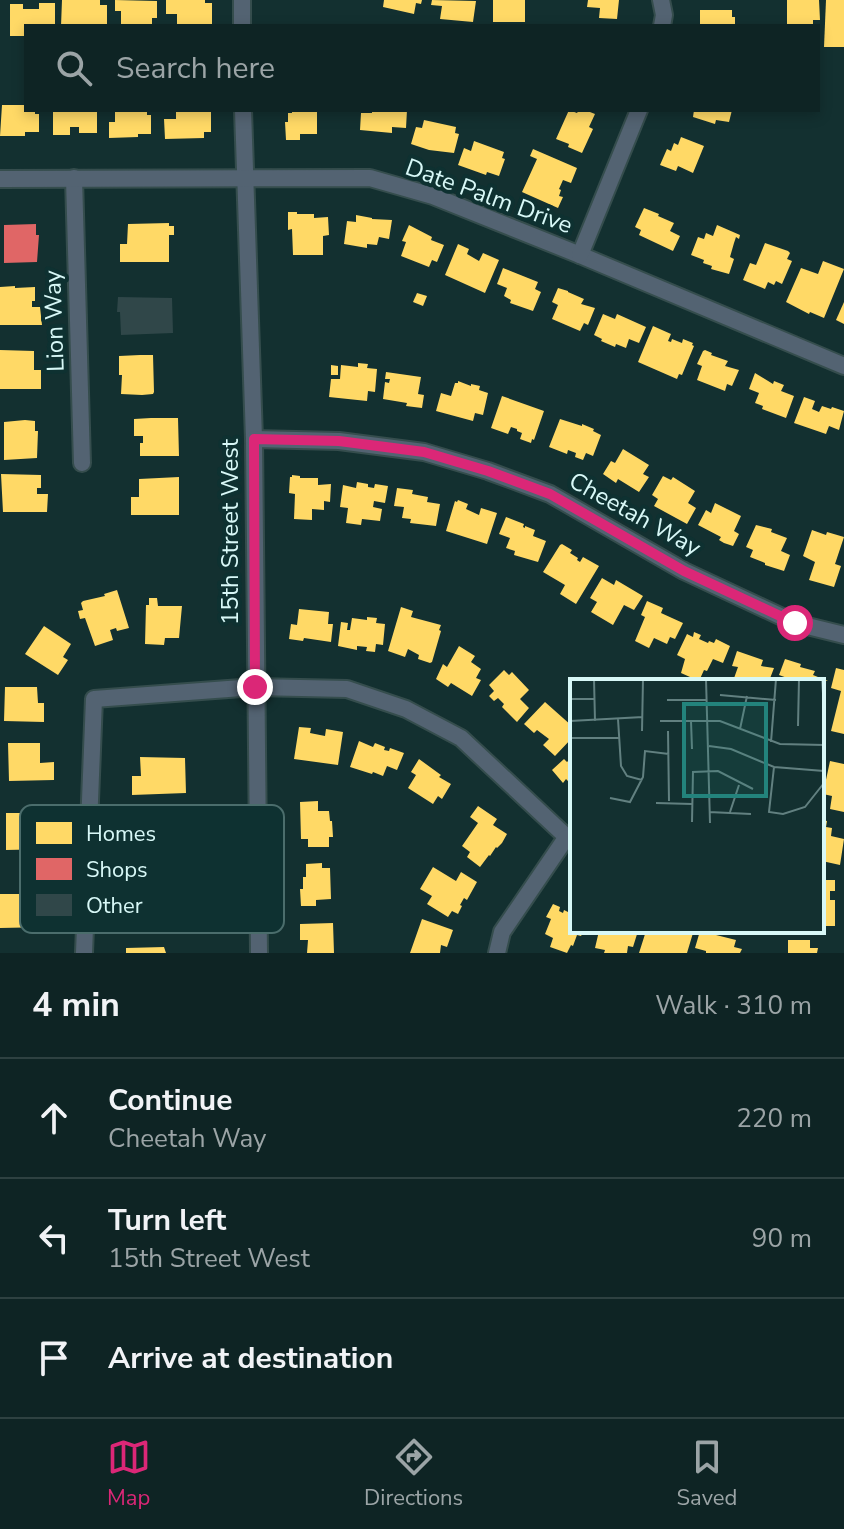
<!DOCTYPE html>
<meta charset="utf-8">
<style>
:root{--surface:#0e2424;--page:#172c2c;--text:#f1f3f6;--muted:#9ba4a6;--line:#2e4141;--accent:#db2777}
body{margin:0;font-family:"Nunito Sans",sans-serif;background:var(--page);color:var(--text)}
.stop{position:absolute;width:24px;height:24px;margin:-18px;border:6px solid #db2777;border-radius:50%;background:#fff}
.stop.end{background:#db2777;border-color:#fff;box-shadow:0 2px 8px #0008}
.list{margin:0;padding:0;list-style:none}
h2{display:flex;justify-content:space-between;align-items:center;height:104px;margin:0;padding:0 32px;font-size:34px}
h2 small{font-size:26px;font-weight:400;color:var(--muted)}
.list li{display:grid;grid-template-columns:52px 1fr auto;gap:24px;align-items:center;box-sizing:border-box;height:120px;padding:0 32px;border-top:2px solid var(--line)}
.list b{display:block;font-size:30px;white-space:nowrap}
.list p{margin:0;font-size:26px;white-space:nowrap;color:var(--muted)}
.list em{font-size:26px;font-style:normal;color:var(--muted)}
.icon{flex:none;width:44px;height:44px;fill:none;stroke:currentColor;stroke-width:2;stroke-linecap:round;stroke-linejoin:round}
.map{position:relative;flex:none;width:844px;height:953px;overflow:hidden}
.search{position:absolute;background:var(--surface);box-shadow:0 4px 12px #0003;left:24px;right:24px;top:24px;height:88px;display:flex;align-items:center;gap:20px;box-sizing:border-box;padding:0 28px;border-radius:0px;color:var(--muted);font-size:30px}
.sheet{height:464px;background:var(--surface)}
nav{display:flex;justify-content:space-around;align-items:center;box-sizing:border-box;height:112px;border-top:2px solid var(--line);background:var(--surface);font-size:22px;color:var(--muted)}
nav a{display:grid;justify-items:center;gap:4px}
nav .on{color:var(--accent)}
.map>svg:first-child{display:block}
.homes{fill:#ffd966}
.shops{fill:#e06666}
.building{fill:#304749}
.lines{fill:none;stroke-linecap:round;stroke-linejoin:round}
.street-casing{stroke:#354d4d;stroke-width:20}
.street{stroke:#536372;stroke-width:16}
.route{stroke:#db2777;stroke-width:10}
.labels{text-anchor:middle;stroke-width:8;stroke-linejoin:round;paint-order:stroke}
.street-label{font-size:24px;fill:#d8f8f7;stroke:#0e3131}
.inset-road{fill:none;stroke:#628080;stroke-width:2}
.view{fill:#23837c;fill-opacity:0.15;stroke:#23837c;stroke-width:4}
.inset-edge{fill:none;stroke:#d8f8f7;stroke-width:4}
.key{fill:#0e3131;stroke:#4b6d6c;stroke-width:2}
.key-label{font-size:22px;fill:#d8f8f7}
</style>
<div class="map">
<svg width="844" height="953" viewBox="0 0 844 953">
<rect width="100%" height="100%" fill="#133030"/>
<!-- homes -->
<g class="homes">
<path d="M62 0H100V5H107V26H61Z"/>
<path d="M115 0 157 1V18H152V26H121V11H115Z"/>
<path d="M166 0H205V3H212V26H177V14H166Z"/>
<path d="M384 0H422L421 4 416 3 414 14 383 7Z"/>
<path d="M432 0 476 1 473 22 440 19 442 6 431 5Z"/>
<rect x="493" y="0" width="32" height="22"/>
<path d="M588 0H619L617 19 599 18 600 8 587 7Z"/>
<path d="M787 0H819L820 20H813V26H787Z"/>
<path d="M826 0H844V47H824Z"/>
<path d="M39 3H55V26H26V36H10V4H23V9H39Z"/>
<path d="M700 10H732V17H735V26H700Z"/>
<path d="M2 105H26V110H35V114H39V132H25V136H0Z"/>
<path d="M53 110H97V133H79V127H70V135H53Z"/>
<path d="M115 110H147V115H151V134H138V137L109 138V122H115Z"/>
<path d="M176 110H211V132H204V138L165 139 164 119H176Z"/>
<path d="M292 110H317V134H300V140H286L285 122H288V113H292Z"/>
<path d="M372 110H407L406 128 392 127V133L360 130 361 113H372Z"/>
<path d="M569 110 577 113 579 110H585L595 114 589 127 593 129 582 153 568 147 569 144 556 139Z"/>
<path d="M694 110H732L729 122 716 120 715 124 693 117Z"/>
<path d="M424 120 456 127 455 133 459 134 454 153 429 150 411 144 416 127 422 128Z"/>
<path d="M681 137 704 146 693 173 678 166 676 171 660 165 667 149 671 151 674 143 678 145Z"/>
<path d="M474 141 504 152 502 158 505 159 499 176 487 172 486 175 458 165 464 148 471 151Z"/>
<path d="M533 149 577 168 571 183 563 180 559 189 561 190 559 196 563 197 558 208 522 192 537 159 530 156Z"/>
<path d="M644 208 659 214 658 216 674 223 670 231 680 236 673 251 639 235 641 230 635 227Z"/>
<path d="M288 212H297V214H314V218L328 217 329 235 323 236V255H293L292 229 288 230Z"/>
<path d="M356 215 372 218V219L392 220 389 239 379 237 377 245 367 244V248L344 244 347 221 356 222Z"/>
<path d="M169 223V226H174V235H169V262H120V244H127L128 224Z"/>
<path d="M409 225 432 237 431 240 444 245 437 262 432 260 429 267 401 256 406 242 402 241Z"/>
<path d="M717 225 740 235 739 239 736 237 734 243 730 257 734 259 729 274 711 269 712 266 703 263 704 260 691 255 698 237 704 239 706 233 713 236Z"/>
<path d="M765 243 788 251 790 253 787 259 792 261 782 284 776 281 774 285 768 282 765 289 743 280 750 263 756 265Z"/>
<path d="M458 244 469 249 467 254 479 261 483 253 499 260 485 293 445 275Z"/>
<path d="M823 261 844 269 824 318 810 312 809 314 786 302 801 268 818 274Z"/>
<path d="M503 268 538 282 535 289 541 292 533 311 510 303 511 300 504 296 507 288 497 284Z"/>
<path d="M15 286V288L35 287V301H32V307H40L42 325H0V287Z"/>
<path d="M558 288 568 291V292L584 299 581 304 595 308 588 325 584 323 580 331 552 319 558 305 552 302Z"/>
<path d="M417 293 427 296 423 306 413 302Z"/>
<path d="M844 302V324L836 320Z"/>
<path d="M603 314 615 319 617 314 646 327 639 343 629 339 626 348 616 344 615 347 601 341 602 339 594 335Z"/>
<path d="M653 326 671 334 668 341 671 342 672 339 682 343 683 339 693 343 692 345 694 346 682 375 679 374 677 379 638 362Z"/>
<path d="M0 350 34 351V370H41V389H0Z"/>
<path d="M705 350 712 353 711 355 728 361 725 366 739 370 732 386 727 384 725 391 697 380 702 366 697 364 703 351Z"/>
<path d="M140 355H153L154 392 153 394 142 395 121 394 122 375H119V356Z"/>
<path d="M358 363 368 364 367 368 377 369 375 392 368 391 367 401 329 397 331 379H340L341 365 358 367Z"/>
<path d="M331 365 338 366V375H331Z"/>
<path d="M386 372 421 377 418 394 424 395 422 408 406 406 407 403 383 399 385 382 389 383 390 379H385Z"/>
<path d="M755 373 773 384 774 381 784 385 781 391 794 396 786 418 762 409 763 406 755 403 759 393 749 389Z"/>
<path d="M458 381 471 386V384L480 386 479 390 488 393 483 415 475 413 473 421 436 411 441 393 451 396 455 383H458Z"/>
<path d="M502 396 544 411 534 440 532 439 531 443 520 439 522 433 517 431V429L511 427 508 434 491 428Z"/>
<path d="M804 397 815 401 812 409 819 412 822 406 831 409 832 407 844 411 839 430 829 426 826 434 794 423Z"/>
<path d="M151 418H178L179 456H140V443H143V436H134V419Z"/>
<path d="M560 419 582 426V424L594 429 593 431 601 435 593 456 586 453 583 460 575 457 576 453 568 450 567 454 549 447Z"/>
<path d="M25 420 35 421V431H38L37 458 4 460V422Z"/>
<path d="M623 449 649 465 643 474 649 477 639 492 618 479 616 483 603 474 611 461 615 463Z"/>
<path d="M1 474 41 475V488H37V494H48L47 512H3Z"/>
<path d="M292 475 300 476V478H318V485L331 484 330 502 324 501V510L312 509V520L294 519 295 494 289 493 290 477H292Z"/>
<path d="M663 476 671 480 673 477 695 491 688 503 696 508 687 524 654 506 658 499 652 495Z"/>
<path d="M179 477V515H131V497H139V479Z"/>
<path d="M357 482 368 484V487L374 488 375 484 388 486 385 503 374 501 373 507 382 509 380 521 362 519 361 525 346 523 348 508 340 507 343 485 356 488Z"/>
<path d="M397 488 413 490 412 494 428 497 427 502 440 504 436 526 410 523 411 519 402 518 404 507 394 506Z"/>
<path d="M458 500 468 504 466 509 479 515 481 508 497 513 487 544 446 531 455 501 457 502Z"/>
<path d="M715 503 741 516 734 531 739 534 733 546 724 543 719 540 721 537 698 525 706 510 711 513Z"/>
<path d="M506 517 524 524 523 527 525 528V526L535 530 533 536 546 541 538 562 514 555 515 551 506 548 510 538 499 534Z"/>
<path d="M756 525 772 529 771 532 787 538 781 551 790 555 784 571 765 565V563L750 557 753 550 746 547Z"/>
<path d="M812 530 826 535 827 532 844 537 835 564 841 566 834 587 809 580 815 562 803 556Z"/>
<path d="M562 544 572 550 570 553 578 558 577 560 580 562 583 557 599 566 576 604 560 594 565 585 543 572 560 545Z"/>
<path d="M602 578 614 585 616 580 643 596 634 610 624 605 613 625 591 612 597 602 590 598Z"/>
<path d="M117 590 129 628 117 631 116 628 110 630 113 640 95 646 85 618 80 619 78 611 83 610 81 603 83 601 105 596 104 594Z"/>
<path d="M149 598H157L158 606H182L179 638H165L164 645 145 644 146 605H149Z"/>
<path d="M647 601 663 608 661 613 683 623 675 639 670 637 667 644 654 638 649 648 635 641 645 617 641 615Z"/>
<path d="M401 607 413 611 411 617 441 625 439 630 441 631 432 662 430 663 418 659 419 655 408 649 405 657 388 651Z"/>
<path d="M299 609 329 612 328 624H333L331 642 304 638 303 641 289 639 291 624 297 625Z"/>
<path d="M367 617 377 618 376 623 385 624 383 645 376 644 375 652 366 651 367 647 357 646V650L338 646 341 622 348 623 347 630H350L352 618 367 620Z"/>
<path d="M44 626 71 644 63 657 68 660 58 675 25 654Z"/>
<path d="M694 632 701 635 699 639 708 643 709 641 714 643 716 639 730 646 723 663 713 659 707 671 704 670 699 681 681 673 685 659 677 655 687 634 693 637Z"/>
<path d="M459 646 475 656 471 662 481 669 476 678 481 680 472 696 451 683 448 687 436 679 443 664 447 667Z"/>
<path d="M737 651 763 660 761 666 774 668 769 681H733L738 667 732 666Z"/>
<path d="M785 659 801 664 800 667 815 671 813 675 828 681H789L790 679 779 675Z"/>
<path d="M836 668 844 670V734L831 731 841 691 831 688Z"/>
<path d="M504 670 509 675 512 672 529 690 520 699 529 708 517 722 502 707 504 704 498 698 494 701 489 696 494 691 489 685Z"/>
<path d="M5 687H37L38 703H44V722L4 721Z"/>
<path d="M545 702 572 726V738L555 756 543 745 549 739 537 730 534 733 524 724Z"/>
<path d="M299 727 311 728 310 733 325 736 326 729 343 732 338 765 294 759Z"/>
<path d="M359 741 373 747 375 743 385 747 384 750 389 751 390 748 404 753 397 770 387 766 383 776 373 772 372 774 350 767Z"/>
<path d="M8 743H40V763L54 762V780L9 781Z"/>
<path d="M140 757 185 758 186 793 132 795V776H141Z"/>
<path d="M572 757V785L566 779 563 783 552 770 564 759 567 762Z"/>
<path d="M419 759 441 775 439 777 451 784 442 799 438 796 433 804 408 788 416 775 411 772Z"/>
<path d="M830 761 844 764V812L830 809 832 796 823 794Z"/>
<path d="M318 801V811H329L330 821H332L333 837H329V847H308V839H301L300 802Z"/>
<path d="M478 806 497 819 493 825 507 834 502 843 497 848 496 847 490 856 489 855 480 867 467 857 470 852 462 846 478 823 470 817Z"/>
<path d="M6 813H38L40 832H52V849L6 850Z"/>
<path d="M822 820 827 821 826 827 832 828 831 836 844 839 840 865 822 861Z"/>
<path d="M322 863V868H330L331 899 316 900V906H301L300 889H303V877H306V864Z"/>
<path d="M433 867 456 881 461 872 477 882 467 900 464 898 460 905 462 906 458 914 452 911 448 917 427 904 432 896 420 889Z"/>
<path d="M822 880H835V891H830V900H835V926H822Z"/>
<path d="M0 894H46V905H40V909H48V927L0 928Z"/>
<path d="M553 904 560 907 559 911 563 913 564 910 572 914V931H584L581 936 577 935 573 946 571 945 567 953 550 947 553 938 545 934 551 919 546 917Z"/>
<path d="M422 919 453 930 447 947 441 945 440 953H410Z"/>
<path d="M333 923 334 953H307L308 940H300V924Z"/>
<path d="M599 931H638L633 947 628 946 627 953H604L605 950 595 948Z"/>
<path d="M646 931H669L668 934 672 935 673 931 693 933 687 953H639Z"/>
<path d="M700 931 736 940 734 947 742 949 740 953H706V951L695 948Z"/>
<path d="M788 940H810V948H818L817 953H788Z"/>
<path d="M164 947 166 953H126V948Z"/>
</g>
<!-- shops -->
<path class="shops" d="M36 224V235H39L37 262 4 263V225Z"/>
<!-- building -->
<path class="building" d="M118 297 172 298 173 333 121 335 120 312H117Z"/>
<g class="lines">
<defs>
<g id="street">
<path d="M242 0V26"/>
<path d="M661 0 664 15 662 26"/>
<path d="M243 110 254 439 259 953"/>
<path d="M74 178 82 463"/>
<path d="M0 179 370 178 433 196 580 255 844 366"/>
<path d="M580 255 639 110"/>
<path d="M254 439 339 441 424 452 488 471 550 494 684 571 795 623 844 635"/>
<path d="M84 953 94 699 255 687 347 689 406 709 461 738 572 842"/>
<path d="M497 953 502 932 566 838"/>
</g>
</defs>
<!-- street casing -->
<use href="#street" class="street-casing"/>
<!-- street -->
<use href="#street" class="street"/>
</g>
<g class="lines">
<!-- route -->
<path class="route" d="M255 687 254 439 339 441 424 452 488 471 550 494 684 571 795 623"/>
</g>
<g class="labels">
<!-- street labels -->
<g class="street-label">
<text transform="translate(489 196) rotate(20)" y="8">Date Palm Drive</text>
<text transform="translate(54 321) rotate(-92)" y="8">Lion Way</text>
<text transform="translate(635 514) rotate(29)" y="8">Cheetah Way</text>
<text transform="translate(230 532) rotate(-90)" y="8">15th Street West</text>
</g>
</g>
<!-- overview -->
<g transform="translate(570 679)">
<rect width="254" height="254" fill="#133030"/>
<path class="inset-road" d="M24 0 25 42M136 0 140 144M252 0 254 29M150 16 206 21M0 20H25M97 21H137M48 40 51 87 57 97 72 101M0 42 73 38M90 42H150L210 65 254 66M121 42 122 70M228 47 229 0M170 50 177 17M72 52 73 0M98 52 99 122M0 59H50M201 63 206 0M139 67 161 70 204 88 254 92M204 88 199 133 213 135 235 128 254 104M40 119 60 123 73 98 75 72 99 75M86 124 122 125M139 133 181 135M160 133 169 106M122 143 123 93 148 92 183 110"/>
<path class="view" d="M114 25H196V117H114Z"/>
<rect width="254" height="254" class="inset-edge"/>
</g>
<!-- legend -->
<rect x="20" y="805" width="264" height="128" rx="12" class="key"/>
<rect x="36" y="822" width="36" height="22" fill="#ffd966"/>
<rect x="36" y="858" width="36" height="22" fill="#e06666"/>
<rect x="36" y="894" width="36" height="22" fill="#304749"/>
<g class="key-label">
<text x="86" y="841">Homes</text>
<text x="86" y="877">Shops</text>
<text x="86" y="913">Other</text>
</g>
</svg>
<div class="stop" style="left:795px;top:623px"></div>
<div class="stop end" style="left:255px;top:687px"></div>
<div class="search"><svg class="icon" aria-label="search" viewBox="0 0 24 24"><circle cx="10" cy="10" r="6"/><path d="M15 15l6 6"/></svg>Search here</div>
</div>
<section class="sheet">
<h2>4 min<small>Walk · 310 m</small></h2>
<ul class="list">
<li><svg class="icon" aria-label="ahead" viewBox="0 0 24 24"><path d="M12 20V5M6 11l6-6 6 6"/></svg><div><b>Continue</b><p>Cheetah Way</p></div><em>220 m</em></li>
<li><svg class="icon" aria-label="left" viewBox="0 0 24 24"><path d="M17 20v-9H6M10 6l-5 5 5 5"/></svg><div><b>Turn left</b><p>15th Street West</p></div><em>90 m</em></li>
<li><svg class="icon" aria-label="arrive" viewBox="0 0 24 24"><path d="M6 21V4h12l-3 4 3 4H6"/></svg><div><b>Arrive at destination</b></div></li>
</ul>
</section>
<nav>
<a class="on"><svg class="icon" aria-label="map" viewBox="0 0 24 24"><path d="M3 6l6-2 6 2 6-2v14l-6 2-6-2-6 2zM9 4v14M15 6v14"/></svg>Map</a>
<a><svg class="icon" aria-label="directions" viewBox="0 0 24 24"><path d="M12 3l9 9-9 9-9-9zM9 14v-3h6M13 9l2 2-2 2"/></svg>Directions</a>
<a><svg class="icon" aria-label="saved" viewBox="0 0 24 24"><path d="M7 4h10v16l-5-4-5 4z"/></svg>Saved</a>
</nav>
